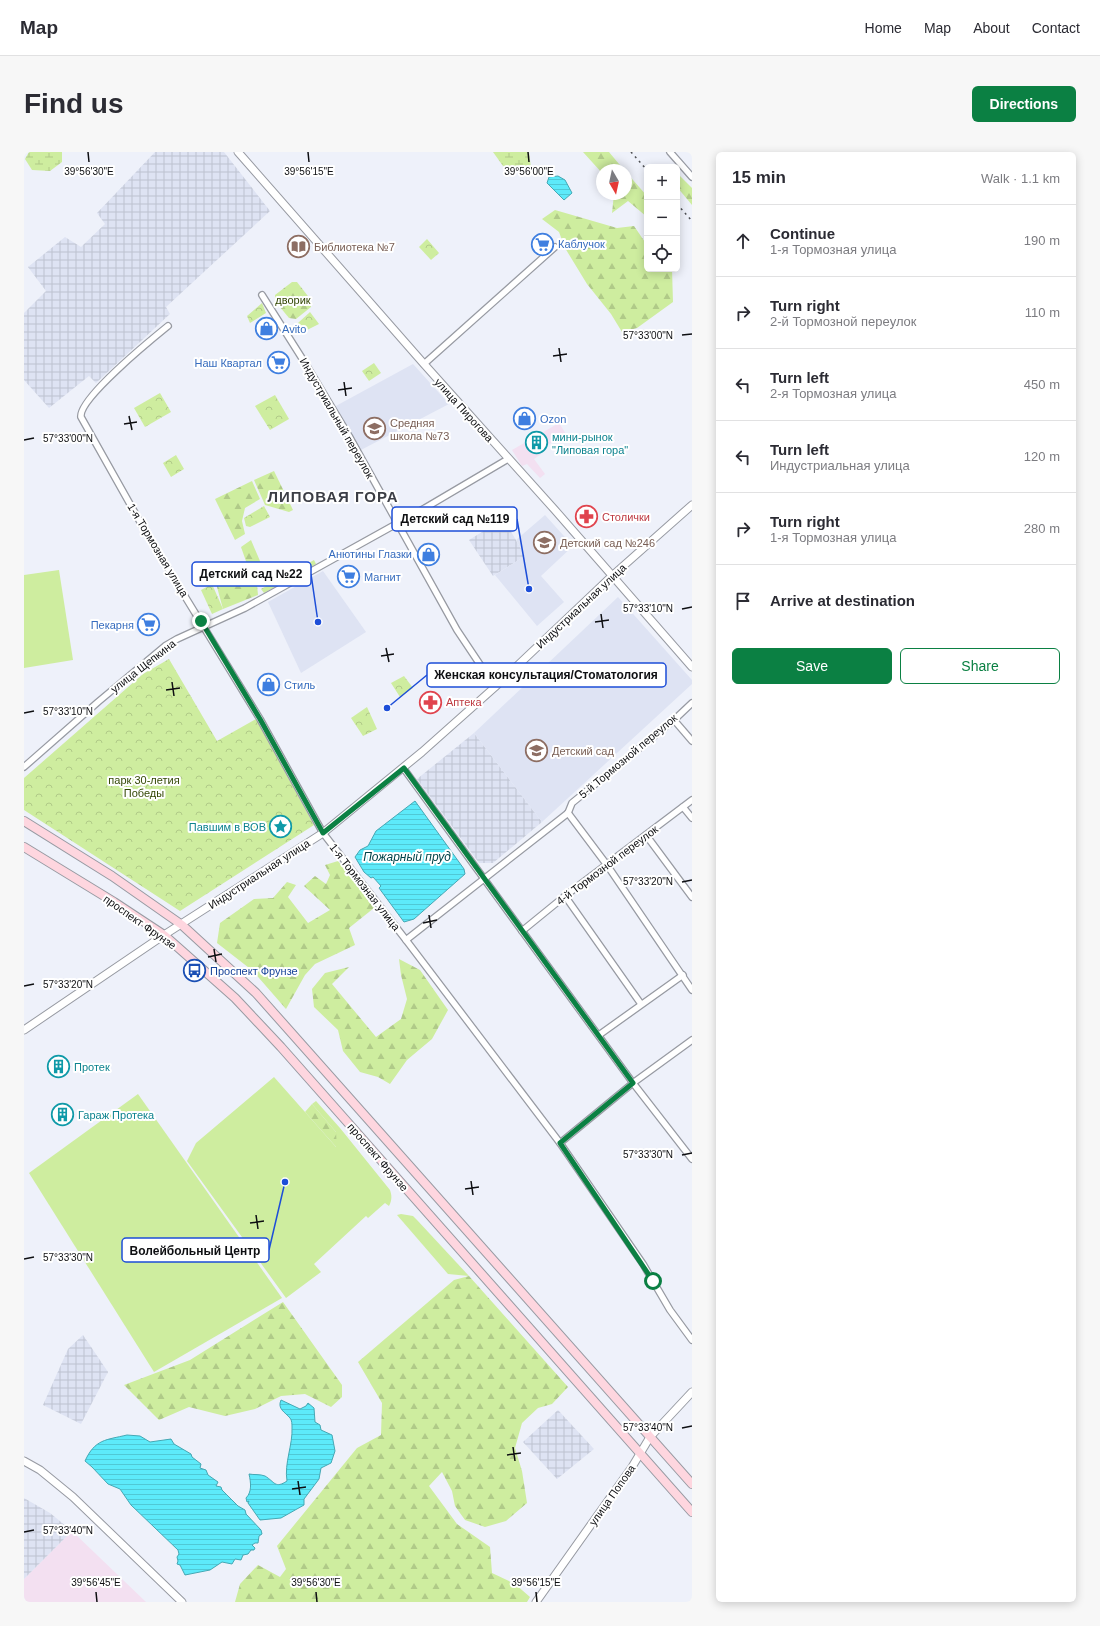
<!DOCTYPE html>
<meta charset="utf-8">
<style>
:root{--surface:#fff;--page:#f7f7f7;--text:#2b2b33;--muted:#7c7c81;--line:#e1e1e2;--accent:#0b8043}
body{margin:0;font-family:Helvetica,sans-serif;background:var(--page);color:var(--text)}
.controls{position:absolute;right:12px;top:12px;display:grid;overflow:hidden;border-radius:6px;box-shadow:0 2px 10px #0003}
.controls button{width:36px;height:36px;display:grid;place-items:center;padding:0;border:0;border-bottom:1px solid var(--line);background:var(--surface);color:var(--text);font:20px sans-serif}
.compass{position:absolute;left:572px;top:12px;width:36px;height:36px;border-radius:50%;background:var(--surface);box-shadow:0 2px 10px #0003;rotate:171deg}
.stop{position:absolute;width:12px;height:12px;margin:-9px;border:3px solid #0b8043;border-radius:50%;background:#fff}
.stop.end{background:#0b8043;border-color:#fff;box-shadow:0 1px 4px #0008}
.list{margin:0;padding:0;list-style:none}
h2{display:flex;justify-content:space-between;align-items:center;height:52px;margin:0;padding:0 16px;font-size:17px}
h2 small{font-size:13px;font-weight:400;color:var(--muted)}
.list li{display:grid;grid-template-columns:26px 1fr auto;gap:12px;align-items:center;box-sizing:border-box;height:72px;padding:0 16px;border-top:1px solid var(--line)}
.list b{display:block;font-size:15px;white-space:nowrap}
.list p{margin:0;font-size:13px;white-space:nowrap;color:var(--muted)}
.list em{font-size:13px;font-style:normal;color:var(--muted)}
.actions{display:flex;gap:8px;padding:12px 16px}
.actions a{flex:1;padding:9px 0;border:1px solid var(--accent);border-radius:6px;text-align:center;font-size:14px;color:var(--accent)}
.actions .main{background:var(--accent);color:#fff}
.icon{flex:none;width:22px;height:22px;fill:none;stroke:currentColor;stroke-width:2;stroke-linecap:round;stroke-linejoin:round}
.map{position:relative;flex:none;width:668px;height:1450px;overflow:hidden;border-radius:6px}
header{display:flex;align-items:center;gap:24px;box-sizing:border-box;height:56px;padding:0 20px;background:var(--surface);border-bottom:1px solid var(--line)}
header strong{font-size:19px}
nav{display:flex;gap:22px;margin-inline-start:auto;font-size:14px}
.intro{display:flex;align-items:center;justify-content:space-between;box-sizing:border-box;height:96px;padding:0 24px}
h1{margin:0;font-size:28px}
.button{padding:10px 18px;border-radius:6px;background:var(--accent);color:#fff;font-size:14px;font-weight:700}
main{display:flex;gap:24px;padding:0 24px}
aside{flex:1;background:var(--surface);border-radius:6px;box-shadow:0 2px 10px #0003}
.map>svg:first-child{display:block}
.commercial{fill:#f3e0f1}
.industrial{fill:url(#industrial-grid)}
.built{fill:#dee3f3}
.green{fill:#ceed9f}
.forest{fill:url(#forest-firs)}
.wetland{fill:url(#wetland-marsh)}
.park{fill:url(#park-crowns)}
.water{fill:url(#water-rules);stroke:#45a8b4}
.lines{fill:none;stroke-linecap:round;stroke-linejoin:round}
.minor-casing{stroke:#979aa2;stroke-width:8}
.tertiary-casing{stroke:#979aa2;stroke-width:9}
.secondary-casing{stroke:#979aa2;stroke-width:10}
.minor{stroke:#fff;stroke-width:5.5}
.tertiary{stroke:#fff;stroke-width:7}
.secondary{stroke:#fed6df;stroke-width:8}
.rail{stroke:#4d4f53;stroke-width:1.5;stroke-dasharray:2 4;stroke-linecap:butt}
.route{stroke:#0b8043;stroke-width:5}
.ticks{fill:none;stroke:#0e0f12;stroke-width:1.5}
.labels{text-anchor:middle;stroke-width:4;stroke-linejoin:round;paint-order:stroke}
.shop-label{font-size:11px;fill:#366cbe;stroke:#fff;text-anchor:start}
.education-label{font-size:11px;fill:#785e54;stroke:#fff;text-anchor:start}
.park-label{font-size:11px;fill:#334704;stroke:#fff}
.street-label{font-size:11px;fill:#0e0f12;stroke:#fff}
.culture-label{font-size:11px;fill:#0d838f;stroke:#fff;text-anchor:start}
.health-label{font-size:11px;fill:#be3a42;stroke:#fff;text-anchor:start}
.transit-label{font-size:11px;fill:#164399;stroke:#fff;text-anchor:start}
.water-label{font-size:12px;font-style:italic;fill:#004349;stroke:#fff}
.district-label{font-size:15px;font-weight:bold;letter-spacing:1px;fill:#3c3e45;stroke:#fff}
.ticks-label{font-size:10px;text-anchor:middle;fill:#0e0f12;stroke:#fff;stroke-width:4;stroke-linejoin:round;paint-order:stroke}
.leader{fill:none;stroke:#1d4ed8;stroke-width:1.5}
.callout-dot{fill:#1d4ed8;stroke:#fff;stroke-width:1.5}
.callout{fill:#fff;stroke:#1d4ed8;stroke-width:1.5}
.callout-label{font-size:12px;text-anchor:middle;font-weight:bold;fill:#0e0f12}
</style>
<header>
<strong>Map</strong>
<nav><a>Home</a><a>Map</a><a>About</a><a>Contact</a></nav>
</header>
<div class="intro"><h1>Find us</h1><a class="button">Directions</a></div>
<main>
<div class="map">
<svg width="668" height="1450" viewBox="0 0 668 1450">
<defs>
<pattern id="industrial-grid" width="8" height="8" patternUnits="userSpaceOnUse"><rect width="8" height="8" fill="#dee3f3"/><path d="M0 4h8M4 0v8" fill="none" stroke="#bdc2cf"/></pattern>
<pattern id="forest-firs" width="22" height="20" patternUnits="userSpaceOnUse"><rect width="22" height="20" fill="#ceed9f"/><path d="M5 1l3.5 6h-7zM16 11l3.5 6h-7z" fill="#b0ca88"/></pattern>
<pattern id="wetland-marsh" width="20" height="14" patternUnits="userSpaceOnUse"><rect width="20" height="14" fill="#ceed9f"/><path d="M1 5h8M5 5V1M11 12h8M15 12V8" fill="none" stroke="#b0ca88"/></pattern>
<pattern id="park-crowns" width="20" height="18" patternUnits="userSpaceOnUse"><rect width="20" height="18" fill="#ceed9f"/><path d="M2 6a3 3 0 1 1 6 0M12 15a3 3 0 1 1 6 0" fill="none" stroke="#b0ca88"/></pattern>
<pattern id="water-rules" width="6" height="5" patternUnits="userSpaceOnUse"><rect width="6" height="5" fill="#5deafa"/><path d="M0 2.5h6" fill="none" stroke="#50c8d5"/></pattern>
</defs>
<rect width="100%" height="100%" fill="#eef1fa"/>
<!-- commercial -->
<g class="commercial">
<path d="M535 271 542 282 517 297V302L510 307 521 322 516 326 503 312 498 314 488 298Z"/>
<path d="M48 1379 122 1450H0V1427Z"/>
</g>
<!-- industrial -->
<g class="industrial">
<path d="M131 0H200L246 59 142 155 146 162 72 231 65 224 25 256 0 228V161L22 139 4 115 41 85 57 95 81 72 73 61Z"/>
<path d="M484 364 490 373 485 376 501 404 469 424 445 388Z"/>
<path d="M450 581 518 670 469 711H455L393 627Z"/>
<path d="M59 1183 84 1220 57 1272 19 1253 44 1197Z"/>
<path d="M534 1258 570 1297 533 1327 499 1290Z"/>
<path d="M0 1346 26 1361 48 1379 0 1427Z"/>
</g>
<!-- built -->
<g class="built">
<path d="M389 212 425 252 335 299 310 255Z"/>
<path d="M521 363 549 394 517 424 540 450 513 474 471 423 501 404 492 388Z"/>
<path d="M299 419 342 480 277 521 244 450Z"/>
<path d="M594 445 668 528V532L518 670 450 581Z"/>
</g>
<!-- green -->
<g class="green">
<path d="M35 418 49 508 0 516V423Z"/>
<path d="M250 925 312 995V980L288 952 292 949 316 976 366 1038C368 1044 368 1048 365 1054L361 1051 344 1066 342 1064 290 1112 297 1120 262 1146 163 1009 172 991Z"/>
<path d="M114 942 258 1146 130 1220 5 1021Z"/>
<path d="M377 1062 389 1064 393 1068 445 1124 424 1122 373 1063Z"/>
</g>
<!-- forest -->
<g class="forest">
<path d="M559 0H585L600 18H578V21Z"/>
<path d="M602 20 623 44V65L604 49 588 61 590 42H602Z"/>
<path d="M653 21 668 36V53L653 35Z"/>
<path d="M531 58 593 76 610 74 623 93V117H648L649 150 613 176 598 180 587 162 563 132 541 96 535 80 518 67Z"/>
<path d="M268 130H273L287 148V155L272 167 265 166 251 149V143Z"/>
<path d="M250 319 269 358 265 360 241 353 230 328Z"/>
<path d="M228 329 236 347 221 356 218 369 221 382 211 388 191 347Z"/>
<path d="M227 388 242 423 233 433 234 443 199 457 190 424 202 415 208 423 224 415 217 395Z"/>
<path d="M290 408 292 412 240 441 237 437Z"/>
<path d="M314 709 350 756 325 776 331 793 291 812 281 823 262 857 229 819 193 791 196 771 230 747 249 746 263 730 272 733 264 745 284 771 306 758 280 734 291 724 302 732 306 723 301 713Z"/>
<path d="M375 807 396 818 424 858 408 887 383 908 366 932 354 925 336 920 319 899 314 878 290 855 288 837 301 821 325 815 308 832 352 885 377 867 383 847 377 823Z"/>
<path d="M288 952 312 980 313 996 281 960Z"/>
<path d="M445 1124 544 1235 528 1252 514 1256 498 1271 491 1296 498 1319 503 1351 482 1369 461 1375 441 1368 431 1354 428 1339 418 1320 405 1334 433 1372 466 1395 468 1421 491 1432 506 1445 503 1450H211L216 1432 234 1413 256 1425 262 1417 253 1394 333 1296 357 1283 358 1251 334 1210 430 1128Z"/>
<path d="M259 1150 318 1233V1245L307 1255 281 1242 257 1244 231 1257 201 1264 165 1255 135 1268 100 1233 166 1208Z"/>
</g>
<!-- wetland -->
<g class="wetland">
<path d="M5 0H38V10L26 19 8 18 1 7Z"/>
<path d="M469 0H505L507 16 491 17 479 14Z"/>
</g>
<!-- park -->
<g class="park">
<path d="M403 87 415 101 407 108 395 95Z"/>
<path d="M238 151 242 161 226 171 223 164Z"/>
<path d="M286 160 295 172 281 179 274 171Z"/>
<path d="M350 211 357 221 345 229 338 219Z"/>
<path d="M136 241 147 260 121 275 110 256Z"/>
<path d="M251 243 265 267 246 278 231 254Z"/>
<path d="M152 303 160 317 147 325 139 311Z"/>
<path d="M240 354 246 365 226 375 222 374 220 366Z"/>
<path d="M188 432 199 457 188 462 177 438Z"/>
<path d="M145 507 193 589 232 567 290 673 156 759 0 658V626L119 522Z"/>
<path d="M380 524 389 536 376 545 367 531Z"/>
<path d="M343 555 353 577 339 584 327 566Z"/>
</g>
<!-- water -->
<g class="water">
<path d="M534 24 541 28 548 41 540 48 523 31 525 25Z"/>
<path d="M391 649 440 717 441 722 390 767 380 770 355 736 357 734 349 725 347 726 340 720 331 705 336 698 344 694 352 679Z"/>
<path d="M257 1248 276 1257 282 1254 284 1251 290 1256 291 1270 296 1273 297 1278 308 1283 311 1299 307 1311 297 1316 295 1327 280 1347V1353L257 1366 236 1368 224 1351 225 1349 223 1350 222 1346C228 1340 227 1331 225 1322 230 1323 236 1322 241 1324 251 1330 251 1337 263 1329 260 1311 269 1293 268 1275 268 1273 268 1268 266 1266 261 1260 253 1257 257 1248Z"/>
<path d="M103 1283 116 1284 126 1290 147 1287 150 1292 167 1302 168 1305 177 1312 176 1316 182 1318 184 1323 194 1330 192 1334 197 1335 198 1338 214 1354 221 1358 222 1362 237 1378 238 1382 235 1384 234 1391H231L228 1393 231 1396 230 1398H227L224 1402 219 1403 217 1408 211 1407 208 1412 198 1410 186 1418 161 1423 156 1413 153 1412 154 1409 153 1405 155 1402 154 1398 107 1353 96 1337 84 1332 68 1315 61 1309C71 1287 82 1288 103 1283Z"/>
</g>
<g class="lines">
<defs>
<g id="minor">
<path d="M646 0 668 25"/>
<path d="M238 143 281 211 325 284 433 478 471 535"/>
<path d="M144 174C128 187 54 247 57 265L124 384 236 567 299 681 382 788 536 991 619 1112 646 1158 668 1188"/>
<path d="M400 212 531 95"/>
<path d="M650 568 668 589"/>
<path d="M0 615 74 550 141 494 153 487 221 456 401 356 484 307"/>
<path d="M380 617 609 931 668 1007"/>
<path d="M659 655 668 666"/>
<path d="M544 661 583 713 668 838"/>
<path d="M544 661 548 651 650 568 668 551"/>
<path d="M622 683 668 745"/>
<path d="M541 744 617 852"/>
<path d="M498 779 541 744 668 648"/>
<path d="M382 788 544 661"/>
<path d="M575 883 659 823"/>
<path d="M536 991 609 931 668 888"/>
</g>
<g id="tertiary">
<path d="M214 0 400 212 530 357 668 515"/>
<path d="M0 878 140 783 299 681 398 600 471 535 588 424 668 353"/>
<path d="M0 1309 16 1318 49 1345 158 1450"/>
<path d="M512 1450 608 1315 626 1285 668 1240"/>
</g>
<g id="secondary">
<path d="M0 669 88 724 158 773 232 841 668 1332"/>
<path d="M0 695 90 750 140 783 211 846 257 895 668 1360"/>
</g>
</defs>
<!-- minor casing -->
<use href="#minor" class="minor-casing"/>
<!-- tertiary casing -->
<use href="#tertiary" class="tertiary-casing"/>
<!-- secondary casing -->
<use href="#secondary" class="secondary-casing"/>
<!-- minor -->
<use href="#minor" class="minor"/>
<!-- tertiary -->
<use href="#tertiary" class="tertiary"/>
<!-- secondary -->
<use href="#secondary" class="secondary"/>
<!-- rail -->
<g class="rail">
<path d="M607 0 623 18"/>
<path d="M653 52 668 69"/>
</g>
</g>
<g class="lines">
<!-- route -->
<path class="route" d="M177 469 236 567 299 681 380 616 609 931 536 991 629 1129"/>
</g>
<!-- ticks -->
<path class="ticks" d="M64 0 65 10M284 0 285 10M504 0 505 10M658 183 668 182M535 196 537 210M529 204 543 202M320 230 322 244M314 238 328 236M105 264 108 278M100 272 113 270M0 288 10 286M658 457 668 455M577 462 579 476M571 470 585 468M362 496 365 510M357 504 370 502M148 530 150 544M142 538 156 536M0 561 10 559M658 730 668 728M405 763 407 776M399 771 413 768M190 797 192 810M184 805 198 802M0 834 10 832M658 1003 668 1001M447 1029 449 1043M441 1037 455 1035M232 1063 234 1077M226 1071 240 1069M0 1107 10 1105M658 1276 668 1274M489 1295 491 1309M483 1303 497 1301M274 1329 276 1343M268 1337 282 1335M0 1380 10 1378M72 1440 73 1450M292 1440 293 1450M512 1440 513 1450"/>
<!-- icons -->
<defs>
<symbol id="supermarket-ring" viewBox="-11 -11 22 22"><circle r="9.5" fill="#fff" stroke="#3f7fe0" stroke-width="1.5"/><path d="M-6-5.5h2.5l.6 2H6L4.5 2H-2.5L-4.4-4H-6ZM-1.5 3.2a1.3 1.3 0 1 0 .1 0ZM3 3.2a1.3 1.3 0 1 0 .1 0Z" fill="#3f7fe0"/></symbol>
<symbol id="library-ring" viewBox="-11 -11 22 22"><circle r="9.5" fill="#fff" stroke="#8d6e63" stroke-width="1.5"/><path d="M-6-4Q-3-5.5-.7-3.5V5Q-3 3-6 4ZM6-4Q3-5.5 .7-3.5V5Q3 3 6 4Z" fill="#8d6e63"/></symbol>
<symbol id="shop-ring" viewBox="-11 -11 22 22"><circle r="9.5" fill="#fff" stroke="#3f7fe0" stroke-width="1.5"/><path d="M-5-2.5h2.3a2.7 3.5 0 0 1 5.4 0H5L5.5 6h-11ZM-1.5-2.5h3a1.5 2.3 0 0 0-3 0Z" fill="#3f7fe0"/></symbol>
<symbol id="school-ring" viewBox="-11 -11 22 22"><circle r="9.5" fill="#fff" stroke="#8d6e63" stroke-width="1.5"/><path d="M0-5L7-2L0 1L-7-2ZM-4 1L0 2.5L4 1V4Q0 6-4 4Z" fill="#8d6e63"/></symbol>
<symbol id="building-ring" viewBox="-11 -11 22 22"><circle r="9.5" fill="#fff" stroke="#0f9aa8" stroke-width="1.5"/><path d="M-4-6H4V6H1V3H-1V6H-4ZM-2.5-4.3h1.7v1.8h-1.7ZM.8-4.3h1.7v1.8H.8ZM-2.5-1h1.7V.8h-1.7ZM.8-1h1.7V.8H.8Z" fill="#0f9aa8"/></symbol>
<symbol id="pharmacy-ring" viewBox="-11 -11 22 22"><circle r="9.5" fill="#fff" stroke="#e0444e" stroke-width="1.5"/><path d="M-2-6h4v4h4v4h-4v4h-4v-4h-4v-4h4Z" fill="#e0444e"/></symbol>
<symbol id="sight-ring" viewBox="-11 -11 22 22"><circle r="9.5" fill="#fff" stroke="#0f9aa8" stroke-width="1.5"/><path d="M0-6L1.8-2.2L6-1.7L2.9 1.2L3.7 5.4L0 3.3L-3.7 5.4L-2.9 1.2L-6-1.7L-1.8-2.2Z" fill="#0f9aa8"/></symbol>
<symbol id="bus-ring" viewBox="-11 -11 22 22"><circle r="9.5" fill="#fff" stroke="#1a4fb4" stroke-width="1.5"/><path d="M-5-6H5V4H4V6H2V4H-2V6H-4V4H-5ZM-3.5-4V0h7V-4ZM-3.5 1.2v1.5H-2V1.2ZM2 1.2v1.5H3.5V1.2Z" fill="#1a4fb4"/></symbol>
</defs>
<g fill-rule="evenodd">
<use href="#supermarket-ring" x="506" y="80" width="25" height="25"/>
<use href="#library-ring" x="262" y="82" width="25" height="25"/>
<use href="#shop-ring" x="230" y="164" width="25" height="25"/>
<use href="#supermarket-ring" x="242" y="198" width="25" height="25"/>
<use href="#shop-ring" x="488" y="254" width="25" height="25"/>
<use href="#school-ring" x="338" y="264" width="25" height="25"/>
<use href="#building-ring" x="500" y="278" width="25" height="25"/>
<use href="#pharmacy-ring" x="550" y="352" width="25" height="25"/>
<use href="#school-ring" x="508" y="378" width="25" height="25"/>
<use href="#shop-ring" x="392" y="390" width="25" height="25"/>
<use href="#supermarket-ring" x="312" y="412" width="25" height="25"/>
<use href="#supermarket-ring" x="112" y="460" width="25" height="25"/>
<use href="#shop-ring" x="232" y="520" width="25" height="25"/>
<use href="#pharmacy-ring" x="394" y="538" width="25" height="25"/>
<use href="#school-ring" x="500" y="586" width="25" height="25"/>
<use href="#sight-ring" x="244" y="662" width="25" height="25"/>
<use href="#bus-ring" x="158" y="806" width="25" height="25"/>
<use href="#building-ring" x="22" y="902" width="25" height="25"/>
<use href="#building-ring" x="26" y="950" width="25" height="25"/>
</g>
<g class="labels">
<!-- shop labels -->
<g class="shop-label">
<text x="534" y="96">Каблучок</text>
<text x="258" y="181">Avito</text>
<text x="238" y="215" text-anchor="end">Наш Квартал</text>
<text x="516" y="271">Ozon</text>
<text x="388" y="406" text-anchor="end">Анютины Глазки</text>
<text x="340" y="429">Магнит</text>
<text x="110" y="477" text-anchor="end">Пекарня</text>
<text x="260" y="537">Стиль</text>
</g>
<!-- education labels -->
<g class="education-label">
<text x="290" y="99">Библиотека №7</text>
<text x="366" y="275">Средняя<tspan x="366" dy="13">школа №73</tspan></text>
<text x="536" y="395">Детский сад №246</text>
<text x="528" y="603">Детский сад</text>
</g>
<!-- park labels -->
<g class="park-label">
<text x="269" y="152">дворик</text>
<text x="120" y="632">парк 30-летия<tspan x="120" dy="13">Победы</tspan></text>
</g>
<!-- street labels -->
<g class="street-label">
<text transform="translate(440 258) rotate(48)" y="4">улица Пирогова</text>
<text transform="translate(313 266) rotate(60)" y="4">Индустриальный переулок</text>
<text transform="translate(134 398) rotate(59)" y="4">1-я Тормозная улица</text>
<text transform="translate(557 454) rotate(-43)" y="4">Индустриальная улица</text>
<text transform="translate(119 514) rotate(-38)" y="4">улица Щепкина</text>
<text transform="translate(604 604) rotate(-40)" y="4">5-й Тормозной переулок</text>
<text transform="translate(583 713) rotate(-37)" y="4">4-й Тормозной переулок</text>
<text transform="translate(235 722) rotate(-33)" y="4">Индустриальная улица</text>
<text transform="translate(341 735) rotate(52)" y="4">1-я Тормозная улица</text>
<text transform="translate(116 770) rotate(35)" y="4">проспект Фрунзе</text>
<text transform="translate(354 1005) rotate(49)" y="4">проспект Фрунзе</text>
<text transform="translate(588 1343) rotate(-55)" y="4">улица Попова</text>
</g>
<!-- culture labels -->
<g class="culture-label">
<text x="528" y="289">мини-рынок<tspan x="528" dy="13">"Липовая гора"</tspan></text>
<text x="242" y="679" text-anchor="end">Павшим в ВОВ</text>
<text x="50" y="919">Протек</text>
<text x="54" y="967">Гараж Протека</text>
</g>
<!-- health labels -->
<g class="health-label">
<text x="578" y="369">Столички</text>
<text x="422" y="554">Аптека</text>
</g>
<!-- transit labels -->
<g class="transit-label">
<text x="186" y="823">Проспект Фрунзе</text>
</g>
<!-- water labels -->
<g class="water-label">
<text x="383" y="709">Пожарный пруд</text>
</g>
<!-- district labels -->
<g class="district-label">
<text x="309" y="350">ЛИПОВАЯ ГОРА</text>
</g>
</g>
<g class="ticks-label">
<text x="65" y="23">39°56'30"E</text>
<text x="285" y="23">39°56'15"E</text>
<text x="505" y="23">39°56'00"E</text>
<text x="624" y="187">57°33'00"N</text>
<text x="44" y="290">57°33'00"N</text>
<text x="624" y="460">57°33'10"N</text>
<text x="44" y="563">57°33'10"N</text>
<text x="624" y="733">57°33'20"N</text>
<text x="44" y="836">57°33'20"N</text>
<text x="624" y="1006">57°33'30"N</text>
<text x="44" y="1109">57°33'30"N</text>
<text x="624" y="1279">57°33'40"N</text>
<text x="44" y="1382">57°33'40"N</text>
<text x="72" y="1434">39°56'45"E</text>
<text x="292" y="1434">39°56'30"E</text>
<text x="512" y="1434">39°56'15"E</text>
</g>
<!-- callouts -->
<path class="leader" d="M505 437L493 367M294 470L287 422M363 556L403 523M261 1030L245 1098"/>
<g class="callout-dot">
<circle cx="505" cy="437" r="4"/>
<circle cx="294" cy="470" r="4"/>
<circle cx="363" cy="556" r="4"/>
<circle cx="261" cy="1030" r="4"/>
</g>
<g class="callout">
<rect x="368" y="355" width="125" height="24" rx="4"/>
<rect x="168" y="410" width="119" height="24" rx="4"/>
<rect x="403" y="511" width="239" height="24" rx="4"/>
<rect x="98" y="1086" width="147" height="24" rx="4"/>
</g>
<g class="callout-label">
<text x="431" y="371">Детский сад №119</text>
<text x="227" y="426">Детский сад №22</text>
<text x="522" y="527">Женская консультация/Стоматология</text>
<text x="171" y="1103">Волейбольный Центр</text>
</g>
</svg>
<div class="controls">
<button>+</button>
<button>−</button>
<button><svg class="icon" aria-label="locate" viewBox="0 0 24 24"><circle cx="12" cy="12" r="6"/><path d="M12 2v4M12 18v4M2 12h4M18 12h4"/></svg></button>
</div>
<svg class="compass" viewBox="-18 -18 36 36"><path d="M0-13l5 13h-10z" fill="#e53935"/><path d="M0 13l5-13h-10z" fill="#7c7c81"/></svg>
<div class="stop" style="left:629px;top:1129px"></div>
<div class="stop end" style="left:177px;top:469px"></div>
</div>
<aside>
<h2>15 min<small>Walk · 1.1 km</small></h2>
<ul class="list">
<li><svg class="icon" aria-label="ahead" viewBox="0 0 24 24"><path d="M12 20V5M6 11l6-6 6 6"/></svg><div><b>Continue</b><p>1-я Тормозная улица</p></div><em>190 m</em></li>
<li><svg class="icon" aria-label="right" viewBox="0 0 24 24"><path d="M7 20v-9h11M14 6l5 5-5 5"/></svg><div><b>Turn right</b><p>2-й Тормозной переулок</p></div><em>110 m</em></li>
<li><svg class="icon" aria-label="left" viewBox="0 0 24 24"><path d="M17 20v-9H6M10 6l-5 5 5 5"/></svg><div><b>Turn left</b><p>2-я Тормозная улица</p></div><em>450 m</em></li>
<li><svg class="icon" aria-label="left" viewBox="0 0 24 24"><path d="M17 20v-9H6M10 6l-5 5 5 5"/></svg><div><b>Turn left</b><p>Индустриальная улица</p></div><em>120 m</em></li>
<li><svg class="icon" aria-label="right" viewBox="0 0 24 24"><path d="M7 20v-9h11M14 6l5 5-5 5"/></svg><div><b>Turn right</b><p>1-я Тормозная улица</p></div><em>280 m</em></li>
<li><svg class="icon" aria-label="arrive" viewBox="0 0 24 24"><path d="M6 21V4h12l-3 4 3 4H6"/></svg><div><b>Arrive at destination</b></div></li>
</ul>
<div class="actions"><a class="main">Save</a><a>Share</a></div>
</aside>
</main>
